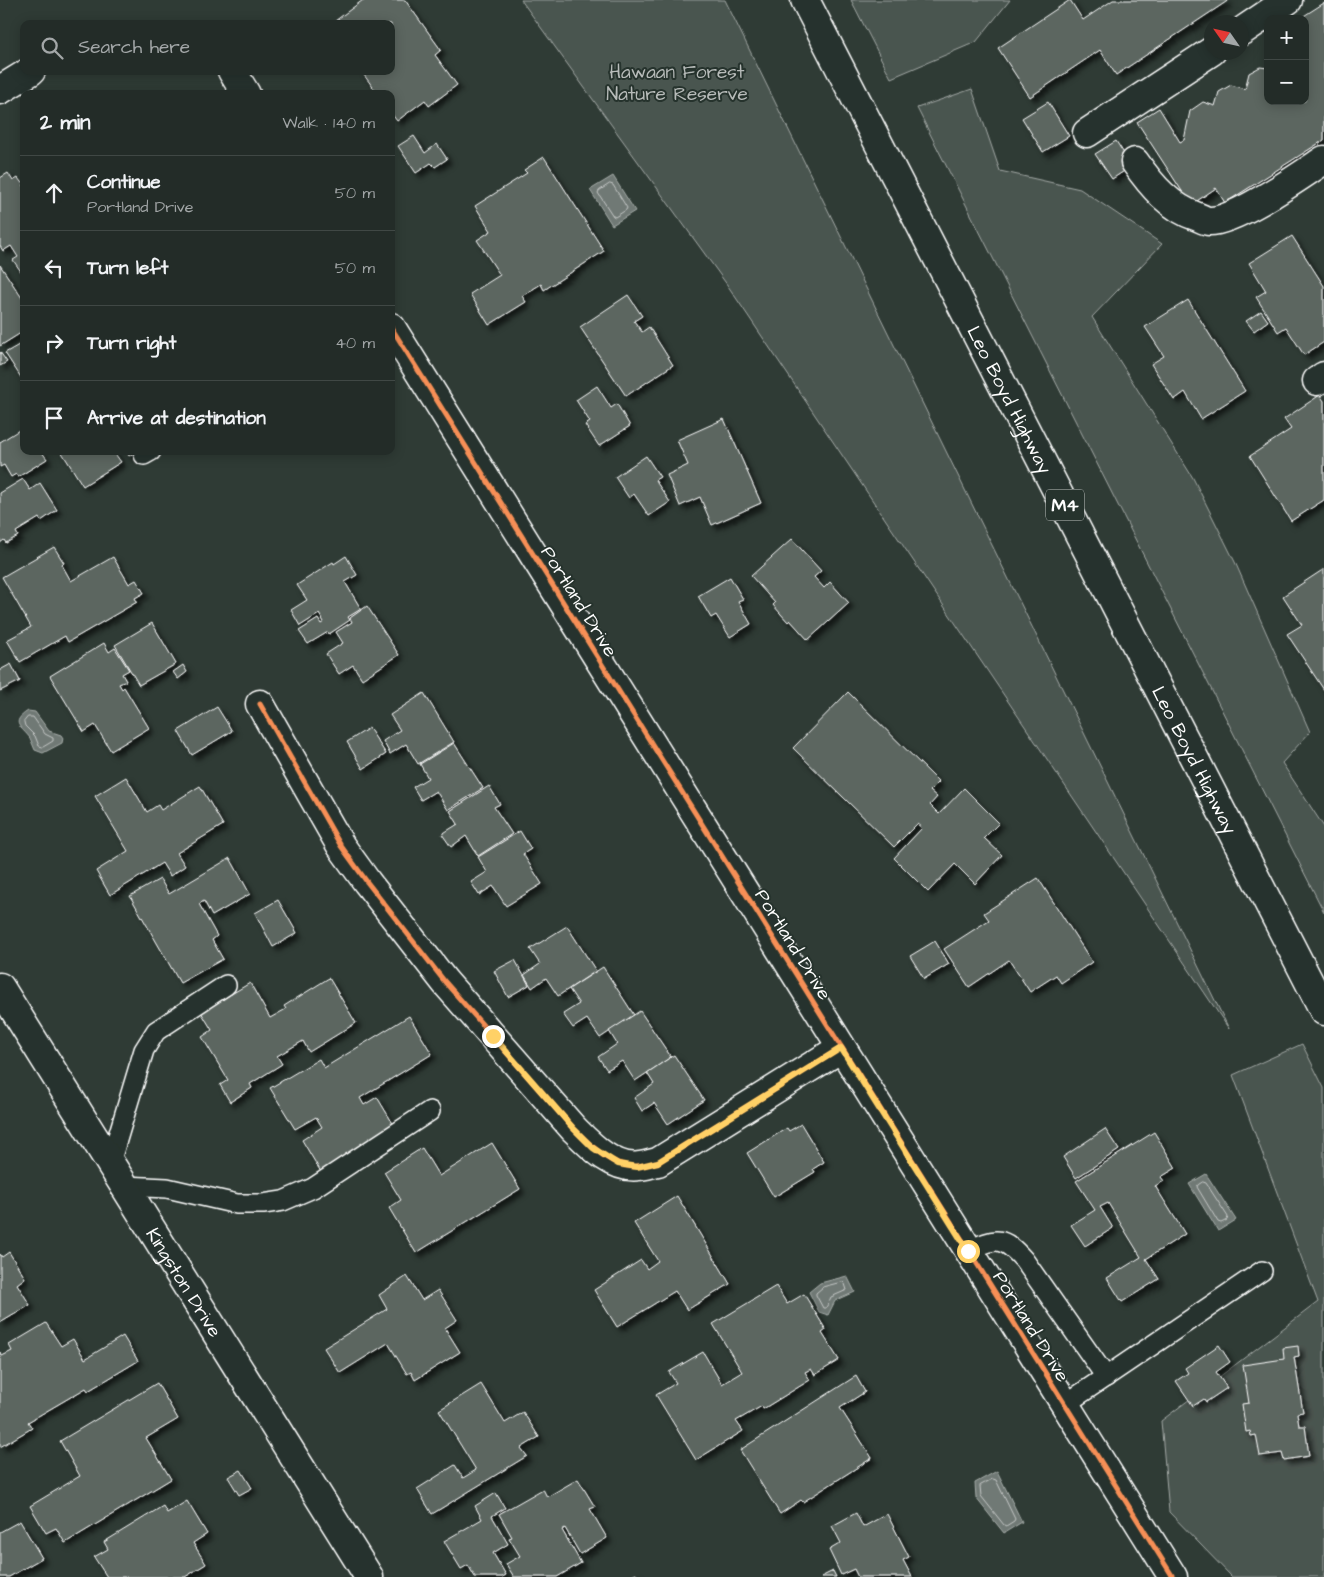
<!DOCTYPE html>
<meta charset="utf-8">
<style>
:root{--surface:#232c28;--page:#2f3834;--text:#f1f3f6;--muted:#a3a7a8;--line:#404845}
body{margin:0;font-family:"Architects Daughter",sans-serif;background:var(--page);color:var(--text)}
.controls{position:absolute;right:15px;top:15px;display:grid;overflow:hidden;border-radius:10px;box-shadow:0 2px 12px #0003}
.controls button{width:45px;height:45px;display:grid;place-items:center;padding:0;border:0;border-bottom:1px solid var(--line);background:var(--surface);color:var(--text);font:25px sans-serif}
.compass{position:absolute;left:1204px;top:15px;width:45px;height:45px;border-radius:50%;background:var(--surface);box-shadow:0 2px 12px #0003;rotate:304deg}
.stop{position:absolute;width:15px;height:15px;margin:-11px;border:4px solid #ffd166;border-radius:50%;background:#fff}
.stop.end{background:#ffd166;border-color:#fff;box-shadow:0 1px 5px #0008}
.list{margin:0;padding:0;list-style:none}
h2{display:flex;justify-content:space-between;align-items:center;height:65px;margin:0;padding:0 20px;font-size:21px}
h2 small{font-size:16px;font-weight:400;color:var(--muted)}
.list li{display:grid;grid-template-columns:32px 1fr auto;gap:15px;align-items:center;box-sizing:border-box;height:75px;padding:0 20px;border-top:1px solid var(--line)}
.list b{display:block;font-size:19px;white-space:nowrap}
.list p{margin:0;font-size:16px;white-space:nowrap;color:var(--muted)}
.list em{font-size:16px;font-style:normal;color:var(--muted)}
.icon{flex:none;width:28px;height:28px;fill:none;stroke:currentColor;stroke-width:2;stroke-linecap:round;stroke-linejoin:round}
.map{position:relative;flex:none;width:1324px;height:1577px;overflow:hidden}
.search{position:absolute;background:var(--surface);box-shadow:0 2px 12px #0003;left:20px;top:20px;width:375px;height:55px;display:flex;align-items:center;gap:12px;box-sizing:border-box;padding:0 18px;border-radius:10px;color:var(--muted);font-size:19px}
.panel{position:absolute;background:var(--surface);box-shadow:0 2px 12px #0003;left:20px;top:90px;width:375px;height:365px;border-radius:10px}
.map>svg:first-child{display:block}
.green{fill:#4a544f;stroke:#a4aaa7}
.water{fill:#707975;stroke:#a9afac}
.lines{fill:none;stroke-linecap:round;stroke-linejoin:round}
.shore{stroke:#c6c9c8;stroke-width:1}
.building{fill:#5b6661;stroke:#fff;filter:url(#shadow)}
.lane-casing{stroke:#fff;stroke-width:22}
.street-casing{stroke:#fff;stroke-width:31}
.primary-casing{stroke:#fff;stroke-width:31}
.lane{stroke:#26332d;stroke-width:19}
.street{stroke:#26332d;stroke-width:28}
.primary{stroke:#26332d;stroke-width:28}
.cycleway-casing{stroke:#26332d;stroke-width:8}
.cycleway{stroke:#f78f57;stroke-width:5}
.route{stroke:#ffd166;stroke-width:6}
.labels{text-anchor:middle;stroke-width:4;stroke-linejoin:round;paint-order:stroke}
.shield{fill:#26332d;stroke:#bec2c0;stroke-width:1}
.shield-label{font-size:18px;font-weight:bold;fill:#fff}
.park-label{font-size:19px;fill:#b7bbb9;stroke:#26332d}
.street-label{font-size:19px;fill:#fff;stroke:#26332d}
</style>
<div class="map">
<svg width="1324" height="1577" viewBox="0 0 1324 1577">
<defs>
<filter id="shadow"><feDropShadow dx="4.5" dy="4.5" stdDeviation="2.5" flood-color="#0009"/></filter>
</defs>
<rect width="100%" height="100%" fill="#2f3b35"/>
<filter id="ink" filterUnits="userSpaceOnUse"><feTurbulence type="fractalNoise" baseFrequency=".02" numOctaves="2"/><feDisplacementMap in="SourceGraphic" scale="10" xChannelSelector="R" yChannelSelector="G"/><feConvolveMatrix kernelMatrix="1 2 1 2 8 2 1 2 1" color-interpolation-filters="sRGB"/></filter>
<g filter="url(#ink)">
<!-- green -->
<g class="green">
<path d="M521 0H725L1229 1029 728 286Z"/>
<path d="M851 0H1010L976 42 891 78Z"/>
<path d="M972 89 1000 171 1080 189 1162 244 1092 317 1193 478 1235 562 1310 732 1282 763 1324 827V912L917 108Z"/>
<path d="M1302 1044 1324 1088V1577H1232L1169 1512 1161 1421 1318 1302 1233 1075Z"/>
</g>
<!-- water -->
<g class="water">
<path d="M613 176 635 211 612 225 590 190Z"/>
<path d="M28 711 35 712 49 731 61 735 63 738 62 743 43 753 35 750C33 746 32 742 30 738 22 727 9 723 28 711Z"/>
<path d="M1206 1174 1236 1220 1218 1231 1189 1184Z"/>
<path d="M847 1276 855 1292 835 1301 828 1315 819 1312 809 1292 820 1283Z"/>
<path d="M997 1471 1022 1522 1004 1533 976 1498 975 1483Z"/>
</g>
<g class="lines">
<!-- shore -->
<g class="shore">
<path d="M610 184 613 185 627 208 626 210 615 217 613 216 598 193 599 191Z"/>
<path d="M28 717H33L45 734 53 738V741L43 747 39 746 35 736 25 726 24 722Z"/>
<path d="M1203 1182 1206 1183 1228 1217 1227 1220 1221 1223 1218 1222 1197 1187 1198 1185Z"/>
<path d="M843 1282 845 1284 847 1290 831 1297 826 1308H823L816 1295V1293L823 1287Z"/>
<path d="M993 1479 996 1480 1015 1519 1014 1521 1006 1526 1004 1525 981 1496 980 1486Z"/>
</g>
</g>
<!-- building -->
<g class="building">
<path d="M363 0H405L441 50 435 55 457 85 429 106 425 100 397 121 391 113V94H378L361 71H391V24H331Z"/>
<path d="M1070 0 1083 20 1113 0H1229L1116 75 1100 50 1030 97 998 48Z"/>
<path d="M1324 3V140L1225 203 1216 188 1191 205 1137 122 1159 108 1180 142 1184 140 1190 111 1203 102 1215 106 1219 92 1231 85 1245 89 1249 73 1260 67 1268 68V101H1305V19H1299Z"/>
<path d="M1048 102 1069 136 1043 152 1022 118Z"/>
<path d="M414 136 425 153 437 144 447 159 435 167 431 163 416 173 398 146Z"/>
<path d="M1116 141 1132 166 1112 179 1095 154Z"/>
<path d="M544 157 604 251 544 290 541 284 522 296 526 302 489 325 470 294 500 275 477 240 491 231 475 206 527 173 524 170Z"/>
<path d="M8 173 13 181 18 178 24 186V272L22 273 13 260 18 257 11 246 3 251 0 246V178Z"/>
<path d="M1292 236 1324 286V342L1304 355 1286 327 1278 332 1256 297 1266 291 1249 263Z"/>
<path d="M0 265 24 301V331L0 346Z"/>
<path d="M628 295 642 316 634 321 642 332 649 327 673 365 626 396 580 327Z"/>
<path d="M1188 300 1245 391 1201 419 1185 392 1174 400 1151 364 1164 356 1145 327Z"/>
<path d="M1261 311 1268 321 1254 331 1246 321Z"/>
<path d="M24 342V382L5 353Z"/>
<path d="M0 352 7 362 0 366Z"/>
<path d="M597 386 611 408 617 404 630 426 599 446 585 425 590 422 576 400Z"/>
<path d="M1320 395 1324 401V500L1291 521 1250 456 1291 429 1284 419Z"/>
<path d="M724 419 761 503 712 525 700 497 680 506 667 475 688 465 677 440Z"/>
<path d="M24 427V451H41L47 459 18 477 16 474 11 477 4 465 0 467V442Z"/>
<path d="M61 451H113L121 462 83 486Z"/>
<path d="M126 451H137L129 456Z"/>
<path d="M646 456 660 477 655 480 670 502 649 516 634 494 629 498 615 477Z"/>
<path d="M23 479 30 490 40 483 57 510 41 521 39 518 16 532 18 536 6 543 4 540 0 543V493Z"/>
<path d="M792 539 821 571 814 577 824 588 830 582 849 603 808 640 790 620 788 622 773 605 775 603 751 576Z"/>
<path d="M54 547 64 563 62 565 71 581 113 557 129 584 136 580 144 593 135 598 137 602 68 642 65 636 20 662 7 640 31 627 2 577Z"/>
<path d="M346 556 357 575 345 582 361 609 348 617 350 620 329 634 328 632 308 644 299 631 318 619 321 624 324 622 319 614 300 626 291 610 307 600 297 585 333 562 334 564Z"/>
<path d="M1324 569V690L1287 634 1302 625 1283 596Z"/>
<path d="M730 577 743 599 738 601 751 624 730 637 716 615 711 618 698 596Z"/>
<path d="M367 606 399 655 362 679 353 665 339 674 326 654 343 643 336 632 352 622 350 618Z"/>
<path d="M152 623 176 664 139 685 115 645Z"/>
<path d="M104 643 109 652 115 648 129 670 122 674 126 681 119 684 122 689 124 687 149 728 111 751 95 725 84 732 50 676Z"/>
<path d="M11 664 20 681 0 691V670Z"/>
<path d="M183 665 187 672 178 679 173 672Z"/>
<path d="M848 692 939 782 930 791 937 797 930 805 939 814 964 788 999 823 984 838 1002 855 975 884 955 864 928 892 894 858 922 828 917 824 894 847 793 748Z"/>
<path d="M424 693 454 742 418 764 406 744 390 754 383 741 400 730 390 715Z"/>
<path d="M217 707 232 731 192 755 178 731Z"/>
<path d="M369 728 386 754 363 769 347 742Z"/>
<path d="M454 743 483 788 448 810 436 791 421 800 413 787 428 778 420 764Z"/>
<path d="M126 777 147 812 158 805 161 810 200 786 223 825 177 853 185 866 170 876 162 863 110 895 96 871 128 851 95 796Z"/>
<path d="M489 786 500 804 494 807 512 834 478 856 466 836 451 847 442 834 458 824 450 811Z"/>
<path d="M520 831 531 849 523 854 542 884 506 906 493 886 479 895 471 882 487 872 478 857Z"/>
<path d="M230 858 250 894 212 916 204 901 199 904 217 936 212 940 223 959 180 983 130 896 160 879 169 894Z"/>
<path d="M1038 878 1092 962 1061 983 1056 975 1030 992 1009 960 969 987 944 949 989 920 984 913Z"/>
<path d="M278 900 297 933 273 947 255 913Z"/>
<path d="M567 926 596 971 558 996 546 978 532 988 524 975 540 964 530 949Z"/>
<path d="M935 941 949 964 924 979 910 956Z"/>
<path d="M515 960 529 985 508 997 494 971Z"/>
<path d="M603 967 634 1015 600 1038 587 1019 573 1028 563 1014 579 1004 569 989Z"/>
<path d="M329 978 356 1023 309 1052 303 1041 277 1056 282 1064 250 1084 252 1088 230 1102 220 1085 228 1080 202 1037 212 1030 201 1012 250 983 270 1018 286 1009 284 1006Z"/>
<path d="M640 1011 671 1057 635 1081 622 1061 607 1070 598 1057 617 1044 609 1031Z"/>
<path d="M409 1016 432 1054 360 1098 364 1105 377 1097 395 1127 321 1172 302 1140 322 1127 316 1117 295 1129 270 1088 319 1059 324 1068Z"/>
<path d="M674 1055 704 1100 668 1124 654 1103 642 1111 634 1098 654 1084 647 1073Z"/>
<path d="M801 1124 824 1162 813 1169 815 1172 774 1197 747 1153 787 1128 789 1131Z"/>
<path d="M1105 1129 1119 1150 1076 1178 1063 1157Z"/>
<path d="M1154 1132 1176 1168 1161 1177 1164 1181 1155 1186 1185 1234 1146 1259 1159 1279 1122 1302 1107 1278 1141 1257 1108 1203 1100 1207 1113 1228 1085 1246 1071 1225 1095 1210 1076 1181Z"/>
<path d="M492 1143 520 1189 416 1253 389 1208 401 1200 384 1172 422 1148 439 1176Z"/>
<path d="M677 1196 730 1284 687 1310 675 1291 617 1327 594 1290 641 1260 647 1269 658 1261 634 1223Z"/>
<path d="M9 1252 25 1278 17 1284 30 1305 0 1323V1254L2 1257Z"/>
<path d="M407 1276 422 1300 438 1290 457 1320 445 1328 460 1352 415 1380 411 1372 407 1374 388 1343 340 1373 324 1348 387 1309 379 1295Z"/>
<path d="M776 1286 787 1304 804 1294 826 1330 822 1333 839 1360 815 1375 811 1369 805 1372 810 1380 763 1409 762 1406 736 1421 743 1431 696 1460 656 1395 676 1383 669 1372 703 1352 722 1384 742 1372 713 1324Z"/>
<path d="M46 1323 61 1346 73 1339 85 1359 123 1336 138 1361 88 1391 86 1388 28 1422 32 1428 0 1447V1352L2 1356 12 1351 9 1345Z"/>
<path d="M1219 1345 1230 1362 1216 1372 1227 1388 1206 1402 1204 1399 1193 1406 1176 1381 1188 1373 1185 1368Z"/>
<path d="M1298 1346 1299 1356 1294 1357 1303 1412 1297 1413 1299 1426H1305L1309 1456 1284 1460 1282 1453 1260 1456 1256 1435 1251 1436 1250 1431 1246 1432 1242 1404 1249 1403 1243 1365 1284 1359 1283 1348Z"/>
<path d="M856 1376 865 1392 840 1408 872 1458 803 1502 801 1500 780 1514 740 1450Z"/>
<path d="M157 1383 178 1419 146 1438 171 1479 65 1543 56 1528 46 1533 30 1506 80 1476 60 1441Z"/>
<path d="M481 1384 505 1423 523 1412 539 1437 521 1448 527 1456 432 1514 417 1489 455 1465 463 1478 476 1470 439 1410Z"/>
<path d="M241 1470 252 1488 239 1495 228 1477Z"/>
<path d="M578 1479 595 1507 590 1509 607 1538 580 1554 565 1528 562 1530 581 1563 557 1577H514L506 1564 520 1556 509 1538 512 1537 499 1514 543 1489 547 1497Z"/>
<path d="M496 1493 505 1508 492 1516 508 1544 493 1553 506 1575 502 1577H475L468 1565 461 1569 444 1541 482 1519 475 1506Z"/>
<path d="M187 1501 207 1534 193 1543 206 1564 185 1577H107L94 1557 108 1549 104 1542 163 1506 167 1513Z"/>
<path d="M856 1513 863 1527 887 1514 909 1557 903 1560 912 1577H858L854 1569 841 1575 829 1550 841 1543 832 1526Z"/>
<path d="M20 1521 42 1558 9 1577H0V1532Z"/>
<path d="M833 1571 836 1577H821Z"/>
<path d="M636 1573 638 1577H627Z"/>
</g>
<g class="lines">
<defs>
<g id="lane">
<path d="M144 455 151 451"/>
<path d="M110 1163 144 1050 156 1031 226 985"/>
<path d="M124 1186 167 1188 237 1204H263L283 1201 313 1188 430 1111"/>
<path d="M968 1251C996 1237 1003 1236 1024 1260L1106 1377"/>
<path d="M1064 1405 1262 1271"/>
</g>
<g id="street">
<path d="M1242 31 1288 0"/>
<path d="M232 71 246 94"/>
<path d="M0 90 31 71"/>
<path d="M1087 133 1212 51"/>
<path d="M1135 162C1151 185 1170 208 1198 217 1201 218 1205 221 1209 221 1235 222 1300 176 1324 160"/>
<path d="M391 327 1173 1577"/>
<path d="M1317 381 1324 376"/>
<path d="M260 704 341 846 367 882 445 982 573 1128C589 1144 613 1170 639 1166 645 1166 652 1163 658 1162L841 1048"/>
<path id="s1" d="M0 987 369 1577"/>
</g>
<g id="primary">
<path id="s2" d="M805 0 1324 1011"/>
</g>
</defs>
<!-- lane casing -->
<use href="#lane" class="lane-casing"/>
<!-- street casing -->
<use href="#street" class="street-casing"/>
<!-- primary casing -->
<use href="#primary" class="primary-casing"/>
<!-- lane -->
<use href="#lane" class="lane"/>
<!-- street -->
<use href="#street" class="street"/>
<!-- primary -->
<use href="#primary" class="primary"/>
<defs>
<g id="cycleway">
<path d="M391 327 1173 1577"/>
<path d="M260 704 341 846 367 882 445 982 573 1128C589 1144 613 1170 639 1166 645 1166 652 1163 658 1162L841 1048"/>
</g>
</defs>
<!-- cycleway casing -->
<use href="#cycleway" class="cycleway-casing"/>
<!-- cycleway -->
<use href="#cycleway" class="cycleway"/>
</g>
</g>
<g class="lines" filter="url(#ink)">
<!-- route -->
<path class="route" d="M493 1036 573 1128 593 1148 618 1164 637 1167 658 1162 841 1048 968 1251"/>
</g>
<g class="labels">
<!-- shield labels -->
<rect class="shield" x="1046" y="489.5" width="38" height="31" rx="4"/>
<g class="shield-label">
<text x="1065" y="511">M4</text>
</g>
<!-- park labels -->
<g class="park-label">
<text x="677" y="78">Hawaan Forest<tspan x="677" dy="22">Nature Reserve</tspan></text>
</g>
<!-- street labels -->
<g class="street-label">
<text dy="7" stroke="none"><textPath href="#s2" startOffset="449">Leo Boyd Highway</textPath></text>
<text transform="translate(580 601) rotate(58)" y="7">Portland Drive</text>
<text dy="7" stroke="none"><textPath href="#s2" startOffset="854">Leo Boyd Highway</textPath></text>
<text transform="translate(794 944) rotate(58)" y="7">Portland Drive</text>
<text dy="7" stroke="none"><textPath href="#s1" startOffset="348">Kingston Drive</textPath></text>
<text transform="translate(1032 1326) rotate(58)" y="7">Portland Drive</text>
</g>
</g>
</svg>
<div class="controls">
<button>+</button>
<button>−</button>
</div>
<svg class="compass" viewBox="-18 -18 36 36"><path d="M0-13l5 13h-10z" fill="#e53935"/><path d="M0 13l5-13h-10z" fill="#a3a7a8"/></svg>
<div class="stop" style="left:968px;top:1251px"></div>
<div class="stop end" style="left:493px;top:1036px"></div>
<div class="search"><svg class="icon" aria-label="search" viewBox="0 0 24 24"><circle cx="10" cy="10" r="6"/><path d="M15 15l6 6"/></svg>Search here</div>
<section class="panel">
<h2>2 min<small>Walk · 140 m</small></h2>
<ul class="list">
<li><svg class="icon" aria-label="ahead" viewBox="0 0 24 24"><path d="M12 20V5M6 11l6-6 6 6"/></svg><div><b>Continue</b><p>Portland Drive</p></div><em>50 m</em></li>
<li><svg class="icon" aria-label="left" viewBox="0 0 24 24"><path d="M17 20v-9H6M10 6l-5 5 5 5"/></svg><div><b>Turn left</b></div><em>50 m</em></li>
<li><svg class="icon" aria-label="right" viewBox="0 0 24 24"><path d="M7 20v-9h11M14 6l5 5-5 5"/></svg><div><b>Turn right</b></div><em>40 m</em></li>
<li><svg class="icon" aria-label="arrive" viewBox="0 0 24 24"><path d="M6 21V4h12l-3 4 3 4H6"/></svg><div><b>Arrive at destination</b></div></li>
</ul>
</section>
</div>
